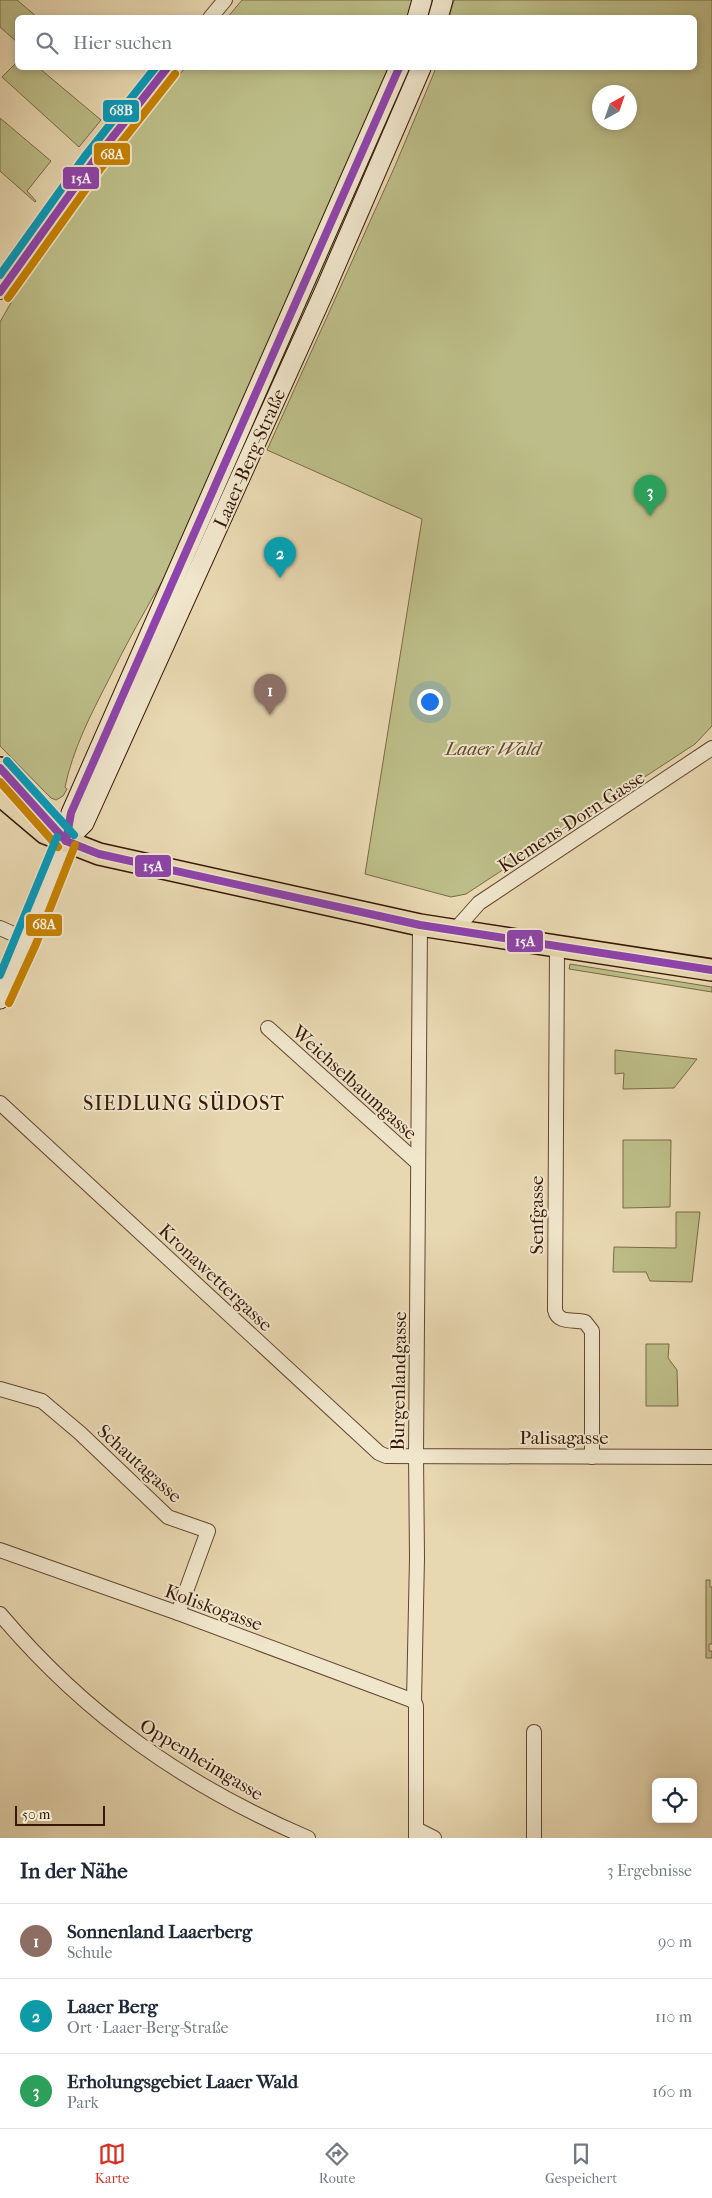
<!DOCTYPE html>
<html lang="de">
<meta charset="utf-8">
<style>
:root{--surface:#fff;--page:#f6f6f7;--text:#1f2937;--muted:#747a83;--line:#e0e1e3;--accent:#d93025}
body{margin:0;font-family:"IM FELL French Canon",serif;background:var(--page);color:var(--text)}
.controls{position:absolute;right:15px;bottom:15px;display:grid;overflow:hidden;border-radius:8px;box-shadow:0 2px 8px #0003}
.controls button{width:45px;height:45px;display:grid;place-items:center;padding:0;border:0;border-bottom:1px solid var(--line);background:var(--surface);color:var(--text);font:25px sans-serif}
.compass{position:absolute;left:592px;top:85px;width:45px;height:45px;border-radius:50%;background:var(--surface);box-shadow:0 2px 8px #0003;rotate:40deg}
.scale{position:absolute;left:15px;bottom:12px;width:90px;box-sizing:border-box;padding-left:5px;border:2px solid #371705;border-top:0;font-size:14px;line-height:18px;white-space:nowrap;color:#371705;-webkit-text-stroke:4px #f0e6cc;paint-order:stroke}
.you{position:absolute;left:429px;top:701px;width:18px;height:18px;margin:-12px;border:4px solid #fff;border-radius:50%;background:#1a73e8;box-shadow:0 0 0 8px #1a73e833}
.badge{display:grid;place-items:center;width:32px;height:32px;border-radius:50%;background:var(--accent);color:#fff;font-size:16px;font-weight:700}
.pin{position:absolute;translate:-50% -41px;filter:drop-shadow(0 1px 2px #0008)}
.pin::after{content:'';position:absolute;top:26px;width:18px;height:15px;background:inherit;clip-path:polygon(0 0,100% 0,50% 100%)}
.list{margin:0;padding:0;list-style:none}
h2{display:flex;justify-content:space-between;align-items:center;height:65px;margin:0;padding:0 20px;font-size:21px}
h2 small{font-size:16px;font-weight:400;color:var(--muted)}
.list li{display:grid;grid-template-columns:32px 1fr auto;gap:15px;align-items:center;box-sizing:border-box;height:75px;padding:0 20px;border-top:1px solid var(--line)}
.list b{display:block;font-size:19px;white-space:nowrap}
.list p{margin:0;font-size:16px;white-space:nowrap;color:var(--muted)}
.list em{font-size:16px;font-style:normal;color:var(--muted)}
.icon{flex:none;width:28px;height:28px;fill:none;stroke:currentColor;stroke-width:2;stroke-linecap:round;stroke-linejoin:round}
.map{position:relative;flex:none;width:712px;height:1838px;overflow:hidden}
.search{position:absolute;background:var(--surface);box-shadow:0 2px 8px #0003;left:15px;right:15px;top:15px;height:55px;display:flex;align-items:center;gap:12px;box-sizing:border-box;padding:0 18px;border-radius:8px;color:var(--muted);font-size:19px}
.sheet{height:290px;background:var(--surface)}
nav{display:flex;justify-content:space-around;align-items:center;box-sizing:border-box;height:70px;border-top:1px solid var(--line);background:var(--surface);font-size:14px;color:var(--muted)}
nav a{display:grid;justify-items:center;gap:2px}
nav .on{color:var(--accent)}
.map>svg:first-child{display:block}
.green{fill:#bcbd88;stroke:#7a6a46;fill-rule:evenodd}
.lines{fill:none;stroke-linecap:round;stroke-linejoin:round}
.street-casing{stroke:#634730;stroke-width:16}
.secondary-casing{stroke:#371705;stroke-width:21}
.primary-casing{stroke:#371705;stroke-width:24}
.street{stroke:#f0e6cc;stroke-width:14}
.secondary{stroke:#f0e6cc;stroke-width:19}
.primary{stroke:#e8d8b1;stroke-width:21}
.bus-1-casing{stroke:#f0e6cc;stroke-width:11}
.bus-2-casing{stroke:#f0e6cc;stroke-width:11}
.bus-3-casing{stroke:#f0e6cc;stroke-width:11}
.bus-1{stroke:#8e44ad;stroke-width:8}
.bus-2{stroke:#c78201;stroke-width:8}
.bus-3{stroke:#069aba;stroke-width:8}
.labels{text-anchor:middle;stroke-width:4;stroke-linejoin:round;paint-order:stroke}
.street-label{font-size:19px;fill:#371705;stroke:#f0e6cc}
.park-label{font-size:19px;font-style:italic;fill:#5f492c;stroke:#f0e6cc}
.neighbourhood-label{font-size:20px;letter-spacing:1px;fill:#371705;stroke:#f0e6cc}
.line-badge{stroke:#f0e6cc;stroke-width:2}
.badge-label{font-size:14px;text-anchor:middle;font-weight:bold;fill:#fff}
</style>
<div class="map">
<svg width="712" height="1838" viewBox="0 0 712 1838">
<rect width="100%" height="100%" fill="#e8d8b1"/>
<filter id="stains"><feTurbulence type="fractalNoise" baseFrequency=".004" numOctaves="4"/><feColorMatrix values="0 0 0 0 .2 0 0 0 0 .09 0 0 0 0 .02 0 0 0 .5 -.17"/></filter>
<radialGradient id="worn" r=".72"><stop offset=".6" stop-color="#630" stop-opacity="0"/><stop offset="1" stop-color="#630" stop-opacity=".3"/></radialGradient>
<!-- green -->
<g class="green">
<path d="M0 0H17L37 17 18 18 17 42 0 27Z"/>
<path d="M242 0H413L408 17 227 18Z"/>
<path d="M454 0H712V726L695 744 466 894 451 897 365 874 422 519 267 450 395 166 436 68H694V18L449 17ZM600 92H630V122H600Z"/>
<path d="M17 62 18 68H39L101 120 79 147 2 77Z"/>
<path d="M185 68H390L167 573C146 608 126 644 108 681 90 716 73 749 65 787L67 789 63 796 56 800 51 798 0 746V322C50 232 118 146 185 68Z"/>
<path d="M408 68H414L106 761 134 684 257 416Z"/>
<path d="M0 118 51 161 27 191 36 201 35 202 0 171Z"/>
<path d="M570 964 712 987V992L569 969Z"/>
<path d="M615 1050 697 1059 674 1088 623 1089 624 1073 615 1074Z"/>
<path d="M623 1140H671L670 1207 623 1208Z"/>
<path d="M676 1212H700L692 1282 650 1281 646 1272H613L614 1247 676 1248Z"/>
<path d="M646 1344H669L668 1358 677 1370 678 1406H646Z"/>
<path d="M706 1580H710V1587H712V1644H709V1651H712V1658H706Z"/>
</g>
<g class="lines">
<defs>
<g id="street">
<path d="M210 18 225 0"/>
<path d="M0 292 93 162 167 68"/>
<path d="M0 928 27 940"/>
<path d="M455 930 479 903 712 748"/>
<path d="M557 948 555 1310C558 1324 574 1319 585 1322L592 1331V1457"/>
<path d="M268 1028 418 1163"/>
<path d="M0 1103 379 1453 386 1456 712 1457"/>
<path d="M0 1389 42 1401 80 1433 168 1517 208 1531 178 1613"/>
<path d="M0 1550 178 1613 414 1701"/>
<path d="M0 1614C86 1716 186 1786 308 1838"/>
<path d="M534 1732V1838"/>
<path d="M416 1829 434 1838"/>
<path d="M416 1838V1706L414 1701 417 1558 416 1455 420 925"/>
</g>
<g id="secondary">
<path d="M417 18 422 0"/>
<path d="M438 18 443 0"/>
<path d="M66 841 84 823 325 290 421 68"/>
<path d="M0 999C27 939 58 877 71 813L399 68"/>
</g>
<g id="primary">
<path d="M0 768 34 803 61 835"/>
<path d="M0 795 45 833 99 854 420 925 712 970"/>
</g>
</defs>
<!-- street casing -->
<use href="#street" class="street-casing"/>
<!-- secondary casing -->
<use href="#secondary" class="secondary-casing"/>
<!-- primary casing -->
<use href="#primary" class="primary-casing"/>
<!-- street -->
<use href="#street" class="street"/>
<!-- secondary -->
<use href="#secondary" class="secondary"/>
<!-- primary -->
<use href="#primary" class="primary"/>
<defs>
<g id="bus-1">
<path d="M0 292 93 162 167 68"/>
<path d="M0 768 66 841 99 854 420 925 712 970"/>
<path d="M66 841 71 813 399 68"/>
</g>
<g id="bus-2">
<path d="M8 298 101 168 175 74"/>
<path d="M0 782 58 847"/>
<path d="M9 1003 36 944 75 845"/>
</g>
<g id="bus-3">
<path d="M0 275 85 156 155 68"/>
<path d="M7 761 74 835"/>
<path d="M0 975 57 837"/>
</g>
</defs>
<!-- bus-1 casing -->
<use href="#bus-1" class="bus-1-casing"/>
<!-- bus-2 casing -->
<use href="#bus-2" class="bus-2-casing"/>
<!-- bus-3 casing -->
<use href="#bus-3" class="bus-3-casing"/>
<!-- bus-1 -->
<use href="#bus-1" class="bus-1"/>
<!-- bus-2 -->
<use href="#bus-2" class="bus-2"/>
<!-- bus-3 -->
<use href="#bus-3" class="bus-3"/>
</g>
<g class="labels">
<!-- street labels -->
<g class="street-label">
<text transform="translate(249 458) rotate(-66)" y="7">Laaer-Berg-Straße</text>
<text transform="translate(571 821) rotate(-33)" y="7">Klemens-Dorn-Gasse</text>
<text transform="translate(355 1082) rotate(42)" y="7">Weichselbaumgasse</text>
<text transform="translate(536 1215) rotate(-90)" y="7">Senfgasse</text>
<text transform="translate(216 1277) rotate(43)" y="7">Kronawettergasse</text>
<text transform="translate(398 1381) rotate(-89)" y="7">Burgenlandgasse</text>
<text x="564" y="1444">Palisagasse</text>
<text transform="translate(140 1463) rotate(42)" y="7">Schautagasse</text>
<text transform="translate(214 1607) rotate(20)" y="7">Koliskogasse</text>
<text transform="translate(202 1759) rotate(31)" y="7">Oppenheimgasse</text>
</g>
<!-- park labels -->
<g class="park-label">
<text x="493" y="755">Laaer Wald</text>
</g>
<!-- neighbourhood labels -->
<g class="neighbourhood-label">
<text x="184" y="1110">SIEDLUNG SÜDOST</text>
</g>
</g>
<g class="line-badge">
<rect x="102" y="99" width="38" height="24" rx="5" fill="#069aba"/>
<rect x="93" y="142" width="38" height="24" rx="5" fill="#c78201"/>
<rect x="62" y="166" width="38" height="24" rx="5" fill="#8e44ad"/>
<rect x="134" y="854" width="38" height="24" rx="5" fill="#8e44ad"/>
<rect x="25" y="913" width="38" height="24" rx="5" fill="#c78201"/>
<rect x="506" y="929" width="38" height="24" rx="5" fill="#8e44ad"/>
</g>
<g class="badge-label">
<text x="121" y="115">68B</text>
<text x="112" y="159">68A</text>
<text x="81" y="183">15A</text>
<text x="153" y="871">15A</text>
<text x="44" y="929">68A</text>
<text x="525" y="946">15A</text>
</g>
<rect width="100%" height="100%" filter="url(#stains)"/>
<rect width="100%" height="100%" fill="url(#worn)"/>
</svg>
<div class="controls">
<button><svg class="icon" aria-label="locate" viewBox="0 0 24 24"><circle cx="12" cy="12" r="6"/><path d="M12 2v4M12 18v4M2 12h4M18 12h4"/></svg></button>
</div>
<svg class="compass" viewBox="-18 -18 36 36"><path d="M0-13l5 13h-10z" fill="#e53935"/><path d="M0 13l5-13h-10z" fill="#747a83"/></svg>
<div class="scale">50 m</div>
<div class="you"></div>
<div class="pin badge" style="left:270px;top:715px;background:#8d6e63">1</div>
<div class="pin badge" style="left:280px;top:578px;background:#0f9aa8">2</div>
<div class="pin badge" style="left:650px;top:516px;background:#2e9e5b">3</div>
<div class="search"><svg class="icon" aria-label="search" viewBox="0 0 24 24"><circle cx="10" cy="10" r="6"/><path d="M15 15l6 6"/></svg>Hier suchen</div>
</div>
<section class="sheet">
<h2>In der Nähe<small>3 Ergebnisse</small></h2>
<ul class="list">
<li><span class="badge" style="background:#8d6e63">1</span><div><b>Sonnenland Laaerberg</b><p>Schule</p></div><em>90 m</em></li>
<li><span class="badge" style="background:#0f9aa8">2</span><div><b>Laaer Berg</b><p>Ort · Laaer-Berg-Straße</p></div><em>110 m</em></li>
<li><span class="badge" style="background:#2e9e5b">3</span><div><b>Erholungsgebiet Laaer Wald</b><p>Park</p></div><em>160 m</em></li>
</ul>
</section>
<nav>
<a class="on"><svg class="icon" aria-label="map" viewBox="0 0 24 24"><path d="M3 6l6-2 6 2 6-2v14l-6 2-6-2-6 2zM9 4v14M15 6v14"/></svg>Karte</a>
<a><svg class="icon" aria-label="directions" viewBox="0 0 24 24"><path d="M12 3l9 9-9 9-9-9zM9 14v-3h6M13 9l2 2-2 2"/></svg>Route</a>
<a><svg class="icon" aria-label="saved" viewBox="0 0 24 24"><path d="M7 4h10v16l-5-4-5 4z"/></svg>Gespeichert</a>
</nav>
